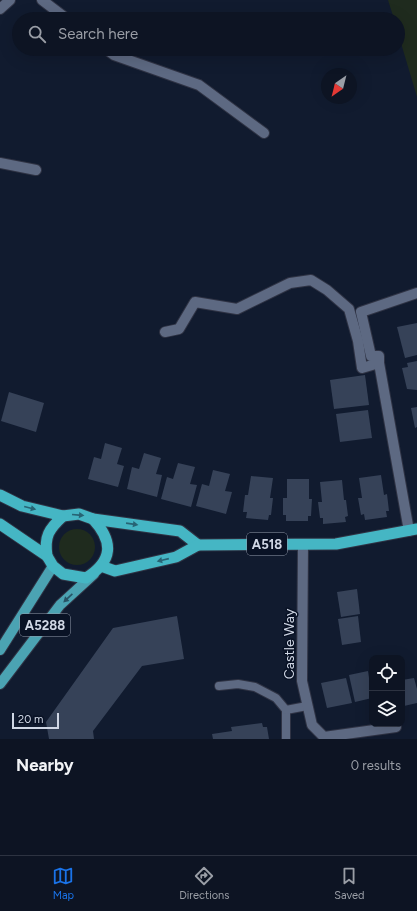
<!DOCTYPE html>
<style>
:root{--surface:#0d1423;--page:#1b2130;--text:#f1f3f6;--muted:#9a9ea6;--line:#2d3341;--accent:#1a73e8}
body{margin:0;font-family:Figtree,sans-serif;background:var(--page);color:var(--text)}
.controls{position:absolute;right:12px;bottom:12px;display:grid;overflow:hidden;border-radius:8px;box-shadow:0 4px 16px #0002}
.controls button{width:36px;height:36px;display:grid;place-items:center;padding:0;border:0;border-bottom:1px solid var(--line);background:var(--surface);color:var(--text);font:20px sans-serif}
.compass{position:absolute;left:321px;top:68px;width:36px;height:36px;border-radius:50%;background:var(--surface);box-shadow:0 4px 16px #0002;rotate:215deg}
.scale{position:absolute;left:12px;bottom:10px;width:47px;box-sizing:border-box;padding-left:4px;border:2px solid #d0d7e5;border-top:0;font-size:11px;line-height:14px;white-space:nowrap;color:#d0d7e5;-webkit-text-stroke:3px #091225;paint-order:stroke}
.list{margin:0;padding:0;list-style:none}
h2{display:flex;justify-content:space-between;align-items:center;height:52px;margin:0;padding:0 16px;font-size:17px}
h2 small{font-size:13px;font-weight:400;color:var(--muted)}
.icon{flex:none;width:22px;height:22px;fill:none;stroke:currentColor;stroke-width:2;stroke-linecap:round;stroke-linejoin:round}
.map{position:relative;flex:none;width:417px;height:739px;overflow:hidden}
.search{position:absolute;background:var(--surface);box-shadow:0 4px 16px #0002;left:12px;right:12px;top:12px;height:44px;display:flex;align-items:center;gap:10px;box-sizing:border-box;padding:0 14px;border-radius:22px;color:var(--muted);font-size:15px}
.sheet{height:116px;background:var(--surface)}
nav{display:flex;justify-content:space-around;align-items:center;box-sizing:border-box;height:56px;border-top:1px solid var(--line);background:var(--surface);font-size:11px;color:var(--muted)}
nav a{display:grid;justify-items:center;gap:2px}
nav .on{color:var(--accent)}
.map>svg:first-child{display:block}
.green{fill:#1f2b1e}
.building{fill:#364258}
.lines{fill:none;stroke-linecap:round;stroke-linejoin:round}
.service-casing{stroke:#2f3344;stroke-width:10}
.minor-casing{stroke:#2f3344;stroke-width:12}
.primary-casing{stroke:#2f3344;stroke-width:12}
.trunk-casing{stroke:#2f3344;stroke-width:13}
.service{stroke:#5d6982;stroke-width:8}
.minor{stroke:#5d6982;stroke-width:10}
.primary{stroke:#4ba3b3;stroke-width:10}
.trunk{stroke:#45b6c4;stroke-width:11}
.oneway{fill:#276474}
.oneway2{fill:#275365}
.labels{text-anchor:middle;stroke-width:3;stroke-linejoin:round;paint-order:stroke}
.shield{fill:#091225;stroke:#949cab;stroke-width:1}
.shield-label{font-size:13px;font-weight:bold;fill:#d0d7e5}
.street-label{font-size:14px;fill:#d0d7e5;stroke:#091225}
</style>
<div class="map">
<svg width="417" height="739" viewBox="0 0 417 739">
<rect width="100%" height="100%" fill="#111b2f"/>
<!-- green -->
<g class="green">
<path d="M388 0H417V97L398 33V19H394Z"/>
<circle cx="77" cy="547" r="18"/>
</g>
<!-- building -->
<g class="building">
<path d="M417 323V355L405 358 397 327Z"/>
<path d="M417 361V390L407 389 402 368 408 367 407 363Z"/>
<path d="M365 375 369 405 334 409 330 380Z"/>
<path d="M9 392 44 403 36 432 1 421Z"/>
<path d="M417 407V427L415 428 411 408Z"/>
<path d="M368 410 372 438 340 442 336 414Z"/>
<path d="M105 443 122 448 117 464 124 466 118 487 88 479 94 457 101 459Z"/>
<path d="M144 453 161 458 156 474 162 475 157 497 127 489 132 467 139 469Z"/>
<path d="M178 463 195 467 190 484 197 485 191 507 161 499 167 477 173 479Z"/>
<path d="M213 470 230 474 225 491 232 492 226 514 196 506 202 484 209 486Z"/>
<path d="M381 475 384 495 387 494 389 511H386L387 517 365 520 364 514 361 515 358 498H362L359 478Z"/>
<path d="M251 476 273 478 270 498H273L271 515H269L268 520 246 518 247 512H243L245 495H248Z"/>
<path d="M287 479H309V499H312L311 516H308V521H286V515H283V498H287Z"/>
<path d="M342 480 344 500H346L348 516 345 517 346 522 323 524V518H320L318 502H322L320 482Z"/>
<path d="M357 589 360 614 341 617 337 592Z"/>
<path d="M177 616 184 659 142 666 93 731 94 739H49L46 722 113 628Z"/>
<path d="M358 616 361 642 342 645 338 619Z"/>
<path d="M368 671 372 698 355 702 349 675Z"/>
<path d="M346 678 352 703 327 708 321 683Z"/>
<path d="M414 678 417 689V703L404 706 402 680Z"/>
<path d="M262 723 263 727H267L269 739H213L212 734 232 731 231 727Z"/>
</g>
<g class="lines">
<defs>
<g id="service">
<path d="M219 686 238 684 255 687 276 698 286 710V739"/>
<path d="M286 710 307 706"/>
</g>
<g id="minor">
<path d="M42 0 67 19"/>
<path d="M0 9 10 0"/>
<path d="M106 49 114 55 199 85 264 133"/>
<path d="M0 163 36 170"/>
<path d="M165 332 179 329 195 302 237 309 290 283 311 280 327 290 349 309 358 341 362 368 379 363"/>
<path d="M409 531 379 363V356H371L361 312 417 293"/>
<path d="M303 544 302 681 312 725 324 737 396 727"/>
</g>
<g id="primary">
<path d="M0 650 53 566"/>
<path d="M0 684 60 605 94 574"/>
</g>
<g id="trunk">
<path d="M0 495 22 506 63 516 79 514 93 519 180 531 198 545"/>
<path d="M0 524 47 556 53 566 63 574 86 578C113 561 114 542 93 519"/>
<path d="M47 556C44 536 49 529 63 516"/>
<path d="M101 566 115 571 176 557 198 545 336 544 417 529"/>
</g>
</defs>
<!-- service casing -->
<use href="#service" class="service-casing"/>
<!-- minor casing -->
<use href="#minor" class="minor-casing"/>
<!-- primary casing -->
<use href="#primary" class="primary-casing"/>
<!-- trunk casing -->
<use href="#trunk" class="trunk-casing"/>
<!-- service -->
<use href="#service" class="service"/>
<!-- minor -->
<use href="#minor" class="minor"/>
<!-- primary -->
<use href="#primary" class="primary"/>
<!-- trunk -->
<use href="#trunk" class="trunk"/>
</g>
<!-- one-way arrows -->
<defs><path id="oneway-solid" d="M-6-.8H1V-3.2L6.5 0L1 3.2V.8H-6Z"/></defs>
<g class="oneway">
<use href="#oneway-solid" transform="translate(30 508) rotate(14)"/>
<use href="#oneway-solid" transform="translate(78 515) rotate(5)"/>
<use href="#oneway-solid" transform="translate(132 524) rotate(8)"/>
<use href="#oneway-solid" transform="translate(163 560) rotate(167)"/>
</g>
<use class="oneway2" href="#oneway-solid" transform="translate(68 598) rotate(137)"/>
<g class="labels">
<!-- shield labels -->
<g class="shield">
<rect x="247" y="533" width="40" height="22" rx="3"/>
<rect x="20" y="614" width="50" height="22" rx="3"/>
</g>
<g class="shield-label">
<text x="267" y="549">A518</text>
<text x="45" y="630">A5288</text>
</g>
<!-- street labels -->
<g class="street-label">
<text transform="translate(289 644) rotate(-90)" y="5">Castle Way</text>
</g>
</g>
</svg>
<div class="controls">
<button><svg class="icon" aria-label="locate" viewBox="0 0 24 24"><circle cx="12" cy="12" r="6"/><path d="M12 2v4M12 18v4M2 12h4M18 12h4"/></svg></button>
<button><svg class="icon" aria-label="layers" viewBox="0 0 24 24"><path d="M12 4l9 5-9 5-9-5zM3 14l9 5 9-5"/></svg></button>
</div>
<svg class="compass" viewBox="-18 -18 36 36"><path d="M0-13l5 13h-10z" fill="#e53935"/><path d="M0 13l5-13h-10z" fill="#9a9ea6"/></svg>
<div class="scale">20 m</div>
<div class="search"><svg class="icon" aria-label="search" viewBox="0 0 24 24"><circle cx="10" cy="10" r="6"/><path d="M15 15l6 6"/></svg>Search here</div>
</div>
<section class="sheet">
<h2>Nearby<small>0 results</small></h2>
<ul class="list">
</ul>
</section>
<nav>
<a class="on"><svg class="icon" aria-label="map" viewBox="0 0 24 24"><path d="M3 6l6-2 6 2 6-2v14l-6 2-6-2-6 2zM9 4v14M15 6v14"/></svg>Map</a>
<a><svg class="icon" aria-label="directions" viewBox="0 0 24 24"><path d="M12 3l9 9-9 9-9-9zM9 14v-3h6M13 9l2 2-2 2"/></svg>Directions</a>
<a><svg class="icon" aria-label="saved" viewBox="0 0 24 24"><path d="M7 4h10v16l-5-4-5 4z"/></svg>Saved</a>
</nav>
